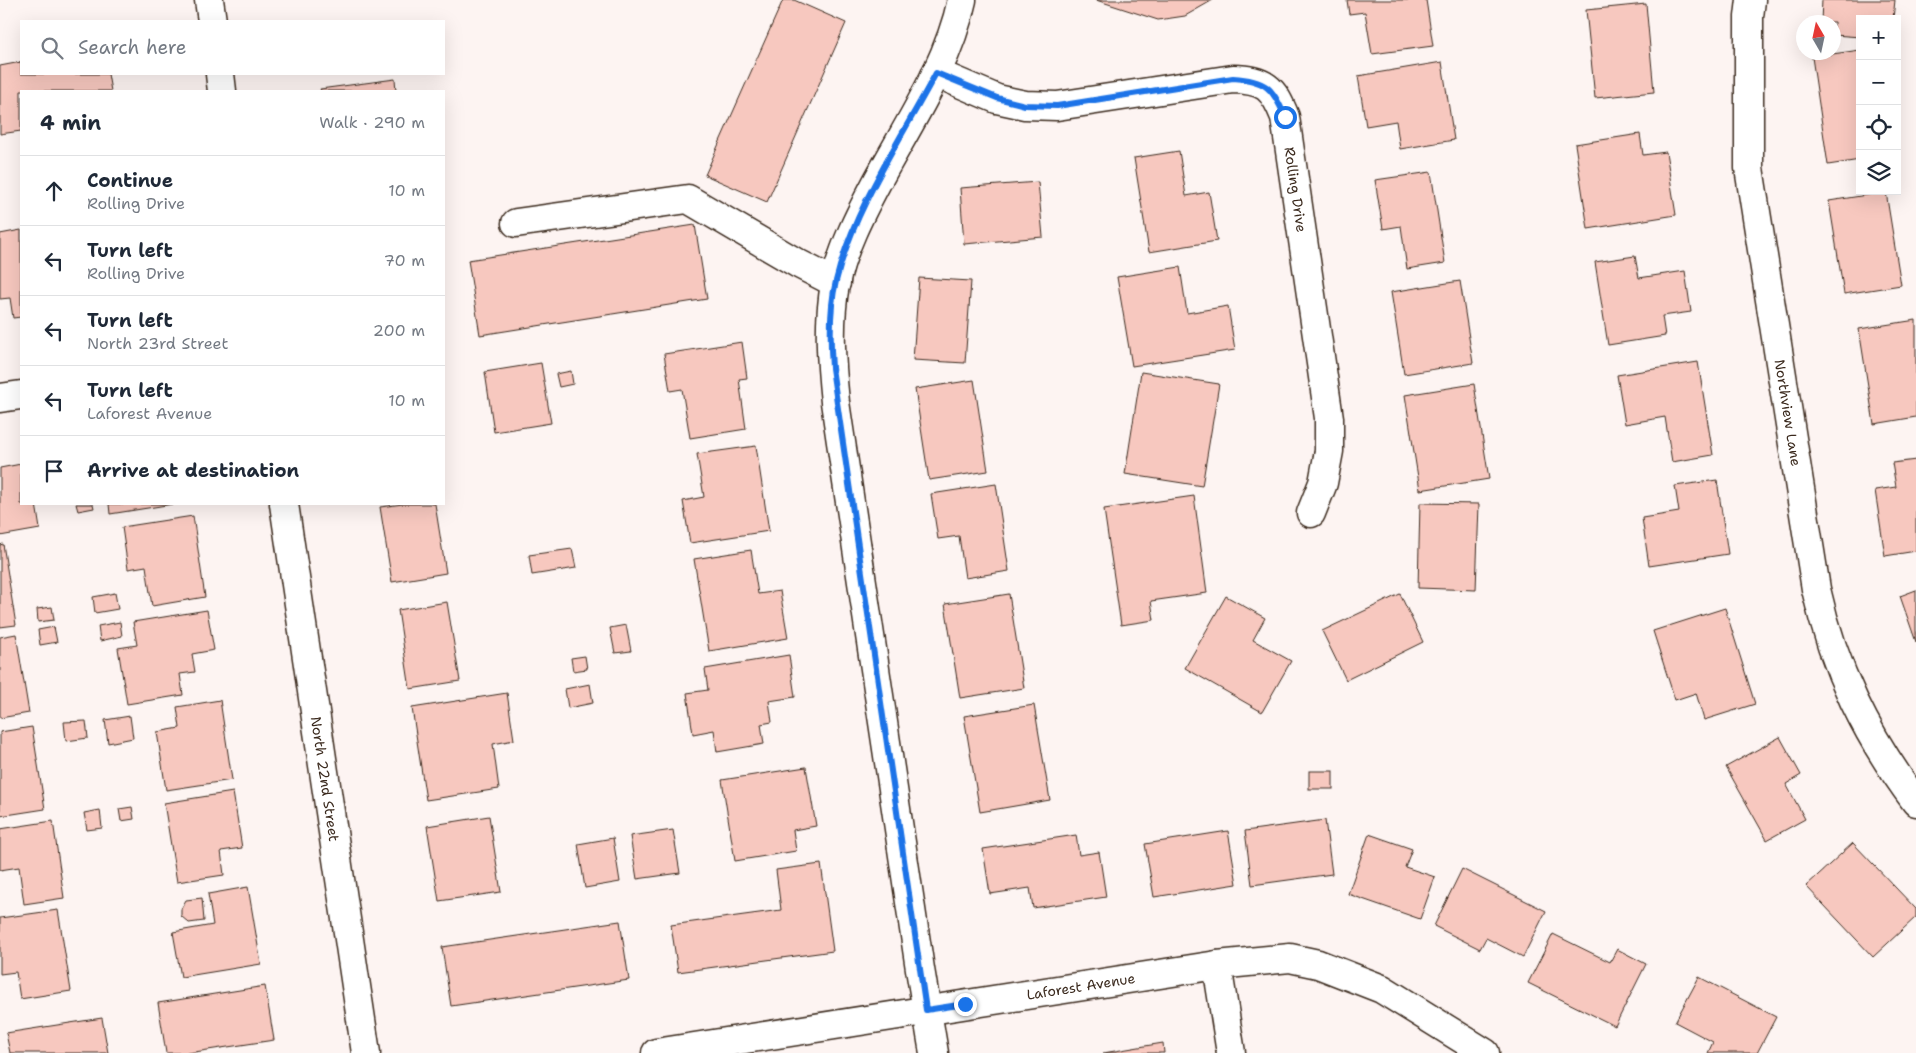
<!DOCTYPE html>
<meta charset="utf-8">
<style>
:root{--surface:#fff;--page:#f2f2f3;--text:#1f2937;--muted:#747a83;--line:#e0e1e3}
body{margin:0;font-family:"Shantell Sans",sans-serif;background:var(--page);color:var(--text)}
.controls{position:absolute;right:15px;top:15px;display:grid;overflow:hidden;border-radius:0px;box-shadow:0 5px 20px #0002}
.controls button{width:45px;height:45px;display:grid;place-items:center;padding:0;border:0;border-bottom:1px solid var(--line);background:var(--surface);color:var(--text);font:25px sans-serif}
.compass{position:absolute;left:1796px;top:15px;width:45px;height:45px;border-radius:50%;background:var(--surface);box-shadow:0 5px 20px #0002;rotate:351deg}
.stop{position:absolute;width:15px;height:15px;margin:-11px;border:4px solid #1a73e8;border-radius:50%;background:#fff}
.stop.end{background:#1a73e8;border-color:#fff;box-shadow:0 1px 5px #0008}
.list{margin:0;padding:0;list-style:none}
h2{display:flex;justify-content:space-between;align-items:center;height:65px;margin:0;padding:0 20px;font-size:21px}
h2 small{font-size:16px;font-weight:400;color:var(--muted)}
.list li{display:grid;grid-template-columns:32px 1fr auto;gap:15px;align-items:center;box-sizing:border-box;height:70px;padding:0 20px;border-top:1px solid var(--line)}
.list b{display:block;font-size:19px;white-space:nowrap}
.list p{margin:0;font-size:16px;white-space:nowrap;color:var(--muted)}
.list em{font-size:16px;font-style:normal;color:var(--muted)}
.icon{flex:none;width:28px;height:28px;fill:none;stroke:currentColor;stroke-width:2;stroke-linecap:round;stroke-linejoin:round}
.map{position:relative;flex:none;width:1916px;height:1053px;overflow:hidden}
.search{position:absolute;background:var(--surface);box-shadow:0 5px 20px #0002;left:20px;top:20px;width:425px;height:55px;display:flex;align-items:center;gap:12px;box-sizing:border-box;padding:0 18px;border-radius:0px;color:var(--muted);font-size:19px}
.panel{position:absolute;background:var(--surface);box-shadow:0 5px 20px #0002;left:20px;top:90px;width:425px;height:415px;border-radius:0px}
.map>svg:first-child{display:block}
.building{fill:#f7c8bf;stroke:#3b2a1e}
.lines{fill:none;stroke-linecap:round;stroke-linejoin:round}
.minor-casing{stroke:#3b2a1e;stroke-width:31}
.minor{stroke:#fff;stroke-width:28}
.route{stroke:#1a73e8;stroke-width:6}
.labels{text-anchor:middle;stroke-width:4;stroke-linejoin:round;paint-order:stroke}
.street-label{font-size:14px;fill:#3b2a1e;stroke:#fff}
</style>
<div class="map">
<svg width="1916" height="1053" viewBox="0 0 1916 1053">
<rect width="100%" height="100%" fill="#fdf4f2"/>
<filter id="ink" filterUnits="userSpaceOnUse"><feTurbulence type="fractalNoise" baseFrequency=".02" numOctaves="2"/><feDisplacementMap in="SourceGraphic" scale="10" xChannelSelector="R" yChannelSelector="G"/><feConvolveMatrix kernelMatrix="1 2 1 2 8 2 1 2 1" color-interpolation-filters="sRGB"/></filter>
<g filter="url(#ink)">
<!-- building -->
<g class="building">
<path d="M783 0H794L846 23 767 202 705 175Z"/>
<path d="M1096 0H1213L1185 16 1158 20Z"/>
<path d="M1347 0H1426L1433 46 1372 54 1365 12 1349 14Z"/>
<path d="M1822 0H1895L1893 19H1860V37L1834 35V22H1821Z"/>
<path d="M1646 4 1654 92 1595 98 1586 10Z"/>
<path d="M1860 50V160L1828 165 1812 57Z"/>
<path d="M21 62V74H108L111 91H21V131L0 134V66Z"/>
<path d="M1442 62 1454 140 1400 149 1396 121 1366 126 1358 76Z"/>
<path d="M395 79 396 91H321L320 89Z"/>
<path d="M1640 134 1643 155 1666 152 1676 215 1588 229 1575 144Z"/>
<path d="M1179 151 1186 196 1209 192 1217 241 1149 252 1134 158Z"/>
<path d="M1431 172 1445 263 1407 269 1401 226 1383 229 1375 180Z"/>
<path d="M1038 182 1043 237 964 244 960 188Z"/>
<path d="M1886 192 1901 285 1844 294 1829 201Z"/>
<path d="M695 225 707 299 480 335 468 260Z"/>
<path d="M21 230V317L13 318 10 298 0 299V234Z"/>
<path d="M1635 256 1639 278 1685 271 1691 312 1662 316 1665 336 1608 345 1595 262Z"/>
<path d="M1180 267 1187 313 1228 306 1235 350 1132 366 1117 277Z"/>
<path d="M919 278 971 281 965 363 913 360Z"/>
<path d="M1460 281 1473 363 1404 374 1391 292Z"/>
<path d="M1916 320V417L1874 424 1859 329Z"/>
<path d="M742 342 747 378 739 379 746 429 690 438 682 389 670 391 664 354Z"/>
<path d="M1698 362 1713 455 1672 462 1665 417 1625 424 1617 375Z"/>
<path d="M541 363 551 423 494 432 485 372Z"/>
<path d="M571 371 573 384 559 387 556 374Z"/>
<path d="M1141 372 1219 384 1202 486 1125 474Z"/>
<path d="M974 380 988 471 929 480 915 389Z"/>
<path d="M1474 384 1489 479 1420 490 1405 395Z"/>
<path d="M756 446 769 531 690 543 683 501 704 497 697 454Z"/>
<path d="M1916 460V551L1885 556 1875 490 1896 487 1892 463Z"/>
<path d="M21 464V504H36L40 529 0 536V468Z"/>
<path d="M1717 480 1728 554 1649 566 1642 518 1679 512 1675 486Z"/>
<path d="M996 484 1009 571 965 578 959 536 938 539 931 494Z"/>
<path d="M1194 496 1207 593 1151 601 1154 620 1121 625 1104 509Z"/>
<path d="M1420 503 1479 504 1476 590 1418 588Z"/>
<path d="M76 504H93L94 508 78 511Z"/>
<path d="M109 504H173L110 514Z"/>
<path d="M403 504H435L446 573 392 582 380 507Z"/>
<path d="M193 516 205 597 152 606 146 566 128 569 122 527Z"/>
<path d="M3 544 16 625 0 627V545Z"/>
<path d="M572 549 576 568 532 575 529 555Z"/>
<path d="M751 550 758 594 780 591 788 638 709 651 694 559Z"/>
<path d="M1916 590V642L1900 596Z"/>
<path d="M115 593 118 609 95 613 93 597Z"/>
<path d="M1009 594 1024 688 960 698 945 604Z"/>
<path d="M1400 594 1423 642 1346 680 1322 631Z"/>
<path d="M1226 596 1265 618 1253 640 1291 661 1262 712 1185 668Z"/>
<path d="M447 602 460 681 410 689 398 610Z"/>
<path d="M52 607 54 620 38 622 37 609Z"/>
<path d="M1725 608 1755 704 1704 720 1696 693 1675 700 1653 631Z"/>
<path d="M207 610 214 650 192 654 195 672 180 674 183 695 127 704 118 648 137 645 133 622Z"/>
<path d="M120 622 122 636 100 641 98 626Z"/>
<path d="M626 625 631 651 615 653 610 628Z"/>
<path d="M54 627 57 642 40 645 38 630Z"/>
<path d="M16 634 29 713 0 718V637Z"/>
<path d="M789 655 795 697 769 701 772 722 761 724 764 744 717 752 714 730 693 734 687 693 708 690 705 669Z"/>
<path d="M585 656 587 669 573 671 571 658Z"/>
<path d="M590 684 593 703 568 708 565 689Z"/>
<path d="M507 693 514 740 493 744 499 789 426 800 412 708Z"/>
<path d="M220 700 232 780 166 790 157 732 180 728 177 707Z"/>
<path d="M1034 705 1050 800 980 812 964 716Z"/>
<path d="M130 716 133 738 108 743 105 720Z"/>
<path d="M86 721 88 738 66 741 64 722Z"/>
<path d="M32 727 45 809 0 816V732Z"/>
<path d="M1780 737 1801 775 1786 784 1805 819 1767 840 1726 767Z"/>
<path d="M806 767 816 826 793 830 796 851 735 861 722 780Z"/>
<rect x="1309" y="771" width="24" height="18"/>
<path d="M233 792 242 848 221 851 224 875 177 882 164 803Z"/>
<path d="M132 807 134 819 121 821 119 809Z"/>
<path d="M100 810 102 828 87 830 84 813Z"/>
<path d="M489 816 501 892 439 901 427 826Z"/>
<path d="M1325 820 1332 874 1252 885 1245 831Z"/>
<path d="M53 821 64 898 24 904 19 867 0 870V829Z"/>
<path d="M673 830 680 873 637 879 630 836Z"/>
<path d="M1228 831 1237 884 1154 897 1145 844Z"/>
<path d="M1369 834 1412 849 1405 867 1435 877 1420 919 1348 894Z"/>
<path d="M1076 835 1079 855 1099 852 1106 897 1033 908 1030 888 990 894 983 849Z"/>
<path d="M613 838 620 882 585 888 578 844Z"/>
<path d="M1853 843 1916 909V917L1873 957 1806 886Z"/>
<path d="M821 864 833 951 678 972 671 925 781 910 776 870Z"/>
<path d="M1462 869 1546 911 1523 957 1486 938 1480 949 1434 926Z"/>
<path d="M248 887 261 964 181 977 173 932 213 925 208 894Z"/>
<path d="M202 898 204 921 189 923 181 916V909L186 900Z"/>
<path d="M58 910 71 991 20 999 16 972 0 974V918Z"/>
<path d="M620 921 629 980 451 1006 442 947Z"/>
<path d="M1553 934 1610 962 1617 949 1646 964 1615 1026 1528 983Z"/>
<path d="M1699 977 1776 1017 1757 1053H1708L1713 1042 1675 1022Z"/>
<path d="M265 986 274 1040 188 1053H166L158 1003Z"/>
<path d="M102 1018 108 1053H10L6 1033Z"/>
<path d="M1163 1043 1164 1053H1103Z"/>
</g>
<g class="lines">
<defs>
<g id="minor">
<path d="M209 0 212 21"/>
<path id="s1" d="M1751 0 1749 17V168L1816 589C1834 670 1866 735 1916 802"/>
<path id="s2" d="M936 73 997 99 1025 105 1057 106 1233 79C1265 80 1273 87 1285 117L1329 418V451L1323 483 1311 513"/>
<path d="M220 74 222 91"/>
<path d="M516 223 688 199 797 263 836 283"/>
<path d="M0 398 21 395"/>
<path id="s3" d="M284 504 366 1053"/>
<path d="M1217 965 1231 1053"/>
<path id="s4" d="M656 1053 1217 965 1290 958 1318 964 1382 989 1485 1053"/>
<path d="M934 1053 920 969 835 402C831 363 828 324 835 284 842 249 860 214 877 182 908 124 948 66 962 0"/>
</g>
</defs>
<!-- minor casing -->
<use href="#minor" class="minor-casing"/>
<!-- minor -->
<use href="#minor" class="minor"/>
</g>
</g>
<g class="lines" filter="url(#ink)">
<!-- route -->
<path class="route" d="M965 1004 926 1010 920 969 832 368C830 340 829 309 836 281 853 210 902 137 936 73L997 98 1025 105 1057 106 1233 78C1265 80 1273 87 1285 117"/>
</g>
<g class="labels">
<!-- street labels -->
<g class="street-label">
<text dy="5" stroke="none"><textPath href="#s2" startOffset="449">Rolling Drive</textPath></text>
<text dy="5" stroke="none"><textPath href="#s1" startOffset="416">Northview Lane</textPath></text>
<text dy="5" stroke="none"><textPath href="#s3" startOffset="278">North 22nd Street</textPath></text>
<text dy="5" stroke="none"><textPath href="#s4" startOffset="430">Laforest Avenue</textPath></text>
</g>
</g>
</svg>
<div class="controls">
<button>+</button>
<button>−</button>
<button><svg class="icon" aria-label="locate" viewBox="0 0 24 24"><circle cx="12" cy="12" r="6"/><path d="M12 2v4M12 18v4M2 12h4M18 12h4"/></svg></button>
<button><svg class="icon" aria-label="layers" viewBox="0 0 24 24"><path d="M12 4l9 5-9 5-9-5zM3 14l9 5 9-5"/></svg></button>
</div>
<svg class="compass" viewBox="-18 -18 36 36"><path d="M0-13l5 13h-10z" fill="#e53935"/><path d="M0 13l5-13h-10z" fill="#747a83"/></svg>
<div class="stop" style="left:1285px;top:117px"></div>
<div class="stop end" style="left:965px;top:1004px"></div>
<div class="search"><svg class="icon" aria-label="search" viewBox="0 0 24 24"><circle cx="10" cy="10" r="6"/><path d="M15 15l6 6"/></svg>Search here</div>
<section class="panel">
<h2>4 min<small>Walk · 290 m</small></h2>
<ul class="list">
<li><svg class="icon" aria-label="ahead" viewBox="0 0 24 24"><path d="M12 20V5M6 11l6-6 6 6"/></svg><div><b>Continue</b><p>Rolling Drive</p></div><em>10 m</em></li>
<li><svg class="icon" aria-label="left" viewBox="0 0 24 24"><path d="M17 20v-9H6M10 6l-5 5 5 5"/></svg><div><b>Turn left</b><p>Rolling Drive</p></div><em>70 m</em></li>
<li><svg class="icon" aria-label="left" viewBox="0 0 24 24"><path d="M17 20v-9H6M10 6l-5 5 5 5"/></svg><div><b>Turn left</b><p>North 23rd Street</p></div><em>200 m</em></li>
<li><svg class="icon" aria-label="left" viewBox="0 0 24 24"><path d="M17 20v-9H6M10 6l-5 5 5 5"/></svg><div><b>Turn left</b><p>Laforest Avenue</p></div><em>10 m</em></li>
<li><svg class="icon" aria-label="arrive" viewBox="0 0 24 24"><path d="M6 21V4h12l-3 4 3 4H6"/></svg><div><b>Arrive at destination</b></div></li>
</ul>
</section>
</div>
